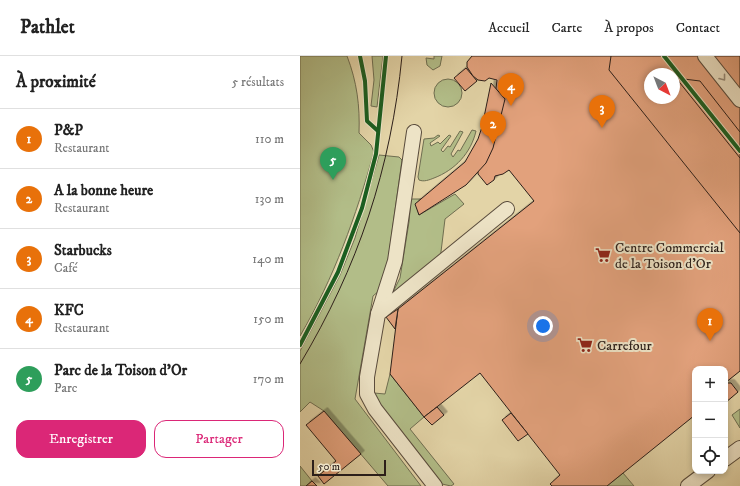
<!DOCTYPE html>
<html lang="fr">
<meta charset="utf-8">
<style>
:root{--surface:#fff;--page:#f2f2f2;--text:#222;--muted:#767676;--line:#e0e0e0;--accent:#db2777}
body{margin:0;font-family:"IM FELL DW Pica",serif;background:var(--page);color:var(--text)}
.controls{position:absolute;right:12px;bottom:12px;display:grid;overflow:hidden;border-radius:8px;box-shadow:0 2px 6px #0003}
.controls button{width:36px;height:36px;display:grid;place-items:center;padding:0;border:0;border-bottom:1px solid var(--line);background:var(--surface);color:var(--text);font:20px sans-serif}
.compass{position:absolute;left:344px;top:12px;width:36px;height:36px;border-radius:50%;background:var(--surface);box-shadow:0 2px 6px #0003;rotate:138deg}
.scale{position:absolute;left:12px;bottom:10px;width:74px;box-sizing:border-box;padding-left:4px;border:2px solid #2c1f1a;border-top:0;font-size:11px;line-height:14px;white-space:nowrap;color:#2c1f1a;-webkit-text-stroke:3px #ede3c6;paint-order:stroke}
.you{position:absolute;left:243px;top:270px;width:14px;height:14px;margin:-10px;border:3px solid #fff;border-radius:50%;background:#1a73e8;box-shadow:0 0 0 6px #1a73e833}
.badge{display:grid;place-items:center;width:26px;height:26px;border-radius:50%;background:var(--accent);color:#fff;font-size:13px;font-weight:700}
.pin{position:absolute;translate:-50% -33px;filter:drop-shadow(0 1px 2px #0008)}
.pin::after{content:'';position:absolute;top:21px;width:14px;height:12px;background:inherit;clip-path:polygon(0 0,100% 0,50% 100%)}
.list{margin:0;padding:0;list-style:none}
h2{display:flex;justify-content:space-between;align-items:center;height:52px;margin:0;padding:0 16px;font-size:17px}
h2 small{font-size:13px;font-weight:400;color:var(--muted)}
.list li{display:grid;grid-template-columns:26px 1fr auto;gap:12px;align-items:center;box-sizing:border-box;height:60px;padding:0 16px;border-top:1px solid var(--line)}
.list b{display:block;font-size:15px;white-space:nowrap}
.list p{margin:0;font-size:13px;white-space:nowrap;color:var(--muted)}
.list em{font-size:13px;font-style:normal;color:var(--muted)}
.actions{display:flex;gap:8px;padding:12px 16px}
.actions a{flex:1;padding:9px 0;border:1px solid var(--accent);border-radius:12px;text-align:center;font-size:14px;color:var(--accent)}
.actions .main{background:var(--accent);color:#fff}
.icon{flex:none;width:22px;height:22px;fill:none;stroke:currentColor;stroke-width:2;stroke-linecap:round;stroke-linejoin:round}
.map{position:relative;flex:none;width:440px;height:430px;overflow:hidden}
header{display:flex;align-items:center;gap:24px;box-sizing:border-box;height:56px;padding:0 20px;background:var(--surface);border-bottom:1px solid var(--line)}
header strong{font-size:19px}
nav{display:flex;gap:22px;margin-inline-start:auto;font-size:14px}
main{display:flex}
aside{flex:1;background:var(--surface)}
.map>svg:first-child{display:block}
.green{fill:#b2bd88;stroke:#6f6e51}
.building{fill:#e2a17b;stroke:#2c1f1a;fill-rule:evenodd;filter:url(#shadow)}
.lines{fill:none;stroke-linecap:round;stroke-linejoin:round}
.minor-casing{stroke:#5a4c3d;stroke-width:16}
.minor{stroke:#ede3c6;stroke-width:14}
.tram{stroke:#2c1f1a;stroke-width:1}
.cycleway-casing{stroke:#ede3c6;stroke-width:6}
.cycleway{stroke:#1b5e20;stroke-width:4}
.oneway{stroke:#968b79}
.labels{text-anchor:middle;stroke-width:4;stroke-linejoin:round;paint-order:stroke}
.poi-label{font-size:14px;fill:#2c1f1a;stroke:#ede3c6;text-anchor:start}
</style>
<header>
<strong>Pathlet</strong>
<nav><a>Accueil</a><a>Carte</a><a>À propos</a><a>Contact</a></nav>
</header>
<main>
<aside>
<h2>À proximité<small>5 résultats</small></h2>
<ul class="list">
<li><span class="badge" style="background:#e8710a">1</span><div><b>P&amp;P</b><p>Restaurant</p></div><em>110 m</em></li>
<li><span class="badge" style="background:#e8710a">2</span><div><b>A la bonne heure</b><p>Restaurant</p></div><em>130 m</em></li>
<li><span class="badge" style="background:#e8710a">3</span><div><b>Starbucks</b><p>Café</p></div><em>140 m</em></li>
<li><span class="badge" style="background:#e8710a">4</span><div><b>KFC</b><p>Restaurant</p></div><em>150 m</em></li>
<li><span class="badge" style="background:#2e9e5b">5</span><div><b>Parc de la Toison d'Or</b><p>Parc</p></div><em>170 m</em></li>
</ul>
<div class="actions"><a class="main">Enregistrer</a><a>Partager</a></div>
</aside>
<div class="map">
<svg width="440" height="430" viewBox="0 0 440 430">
<defs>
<filter id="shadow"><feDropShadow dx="3.5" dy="-3.5" stdDeviation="0" flood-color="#0004"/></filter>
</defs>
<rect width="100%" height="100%" fill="#e3d4a7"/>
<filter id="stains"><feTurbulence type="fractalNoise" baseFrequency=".005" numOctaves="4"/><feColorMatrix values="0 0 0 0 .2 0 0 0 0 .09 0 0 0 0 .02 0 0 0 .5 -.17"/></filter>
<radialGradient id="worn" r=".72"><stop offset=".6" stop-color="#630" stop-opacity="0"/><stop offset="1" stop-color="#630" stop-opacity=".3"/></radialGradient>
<!-- green -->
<g class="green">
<path d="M0 0H47C57 26 60 50 59 77L71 89 74 96C56 160 34 222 0 280Z"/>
<path d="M72 0H83L77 51 71 50 74 24Z"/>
<path d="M134 0H142L140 10 133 14 127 9 126 2 134 3Z"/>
<circle cx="148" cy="37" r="14"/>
<path d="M172 74 176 75C171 97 155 114 134 122 129 124 124 126 119 124L118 121 124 83 134 82 138 79 140 80 130 87 131 90 138 86 140 88 149 79 151 80 141 94 143 96 148 90 150 91 160 75 163 76 151 98 153 101 158 94 160 95Z"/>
<path d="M79 99 99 101 102 104 86 219 80 234 73 240 55 343 121 430H88L24 355 10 346 0 356V295L40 219 55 182Z"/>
<path d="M155 138 164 148 145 163 140 204 89 244 100 222 109 166 111 143H121L116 148 119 159Z"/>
<path d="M90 318 124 361 110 373 154 428 151 430 142 428 83 355 74 337 85 338Z"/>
<path d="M440 353V372L432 359Z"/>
<path d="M0 410 12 425 6 430H0Z"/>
<path d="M323 417 334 430H307Z"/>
</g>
<!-- building -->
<g class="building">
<path d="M172 0H360L364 5 362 14 366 18H350V42H374V21L376 22 440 102V315L425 327H431L438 336 425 347V313H395V359L307 430H252L250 428 260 419 180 317 124 361 90 318 98 253 234 145 209 114 203 118 195 120 194 124 187 129 178 118V113L171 111 184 92 190 67 185 63 186 59 193 57 197 24 189 22 185 25 178 24 173 20 167 11V6Z"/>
<path d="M311 0H440V177L309 14ZM350 18H374V42H350Z"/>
<path d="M166 12 177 25 165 35 154 22Z"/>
<path d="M376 22 400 25 440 76V102Z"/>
<path d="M191 27 205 43 193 92 186 107 166 129 119 159 115 148 165 106 178 83 182 71Z"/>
<path d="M98 253 95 273 86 261Z"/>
<path d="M137 351 144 359 132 369 124 361Z"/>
<path d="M24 355 61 398 24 428 18 420 36 405 6 369Z"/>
<path d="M211 357 228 378 218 385 202 364Z"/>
<path d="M12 425 17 430H6Z"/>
</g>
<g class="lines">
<defs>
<g id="minor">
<path d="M405 0 440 44"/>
<path d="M78 258 95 205 114 76"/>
<path d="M425 403 440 392"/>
<path d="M135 430 75 353 67 338V321L78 258 207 153"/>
<path d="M388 430 408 415"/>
</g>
</defs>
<!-- minor casing -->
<use href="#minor" class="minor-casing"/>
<!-- minor -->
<use href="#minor" class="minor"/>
<!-- tram -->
<path class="tram" d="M0 308C58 211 91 113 102 0"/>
<defs>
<g id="cycleway">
<path d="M60 0 65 25 67 65 78 75"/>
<path d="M364 0 440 95"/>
<path d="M0 289 38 216 62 152 76 98 86 0"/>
</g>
</defs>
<!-- cycleway casing -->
<use href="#cycleway" class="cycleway-casing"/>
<!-- cycleway -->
<use href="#cycleway" class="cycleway"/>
</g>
<!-- one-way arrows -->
<defs><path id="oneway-chevron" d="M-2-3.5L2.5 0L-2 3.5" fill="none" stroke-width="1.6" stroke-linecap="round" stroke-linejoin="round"/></defs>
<use class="oneway" href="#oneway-chevron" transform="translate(423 22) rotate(52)"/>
<!-- icons -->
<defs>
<symbol id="supermarket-bare" viewBox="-9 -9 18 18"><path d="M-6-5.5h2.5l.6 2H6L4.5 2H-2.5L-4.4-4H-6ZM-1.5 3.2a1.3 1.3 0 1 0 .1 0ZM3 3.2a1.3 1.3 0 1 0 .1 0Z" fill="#8f2418" stroke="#ede3c6" stroke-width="2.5" paint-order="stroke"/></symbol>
</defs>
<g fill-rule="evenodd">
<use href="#supermarket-bare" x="292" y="188" width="22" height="22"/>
<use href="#supermarket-bare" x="274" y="278" width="22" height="22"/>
</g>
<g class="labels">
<!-- poi labels -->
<g class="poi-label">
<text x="315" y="196">Centre Commercial<tspan x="315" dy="16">de la Toison d'Or</tspan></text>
<text x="297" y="294">Carrefour</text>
</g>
</g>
<rect width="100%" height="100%" filter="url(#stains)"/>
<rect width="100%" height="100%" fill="url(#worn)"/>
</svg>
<div class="controls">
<button>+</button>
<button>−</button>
<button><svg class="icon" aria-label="locate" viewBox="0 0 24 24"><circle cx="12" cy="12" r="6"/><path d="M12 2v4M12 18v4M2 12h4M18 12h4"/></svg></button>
</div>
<svg class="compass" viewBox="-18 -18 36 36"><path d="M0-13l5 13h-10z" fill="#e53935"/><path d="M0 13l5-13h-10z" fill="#767676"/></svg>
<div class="scale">50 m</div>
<div class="you"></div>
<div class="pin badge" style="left:410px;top:285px;background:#e8710a">1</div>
<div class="pin badge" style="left:193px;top:88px;background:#e8710a">2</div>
<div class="pin badge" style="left:302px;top:72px;background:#e8710a">3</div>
<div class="pin badge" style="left:211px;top:50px;background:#e8710a">4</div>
<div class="pin badge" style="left:33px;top:124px;background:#2e9e5b">5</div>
</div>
</main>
